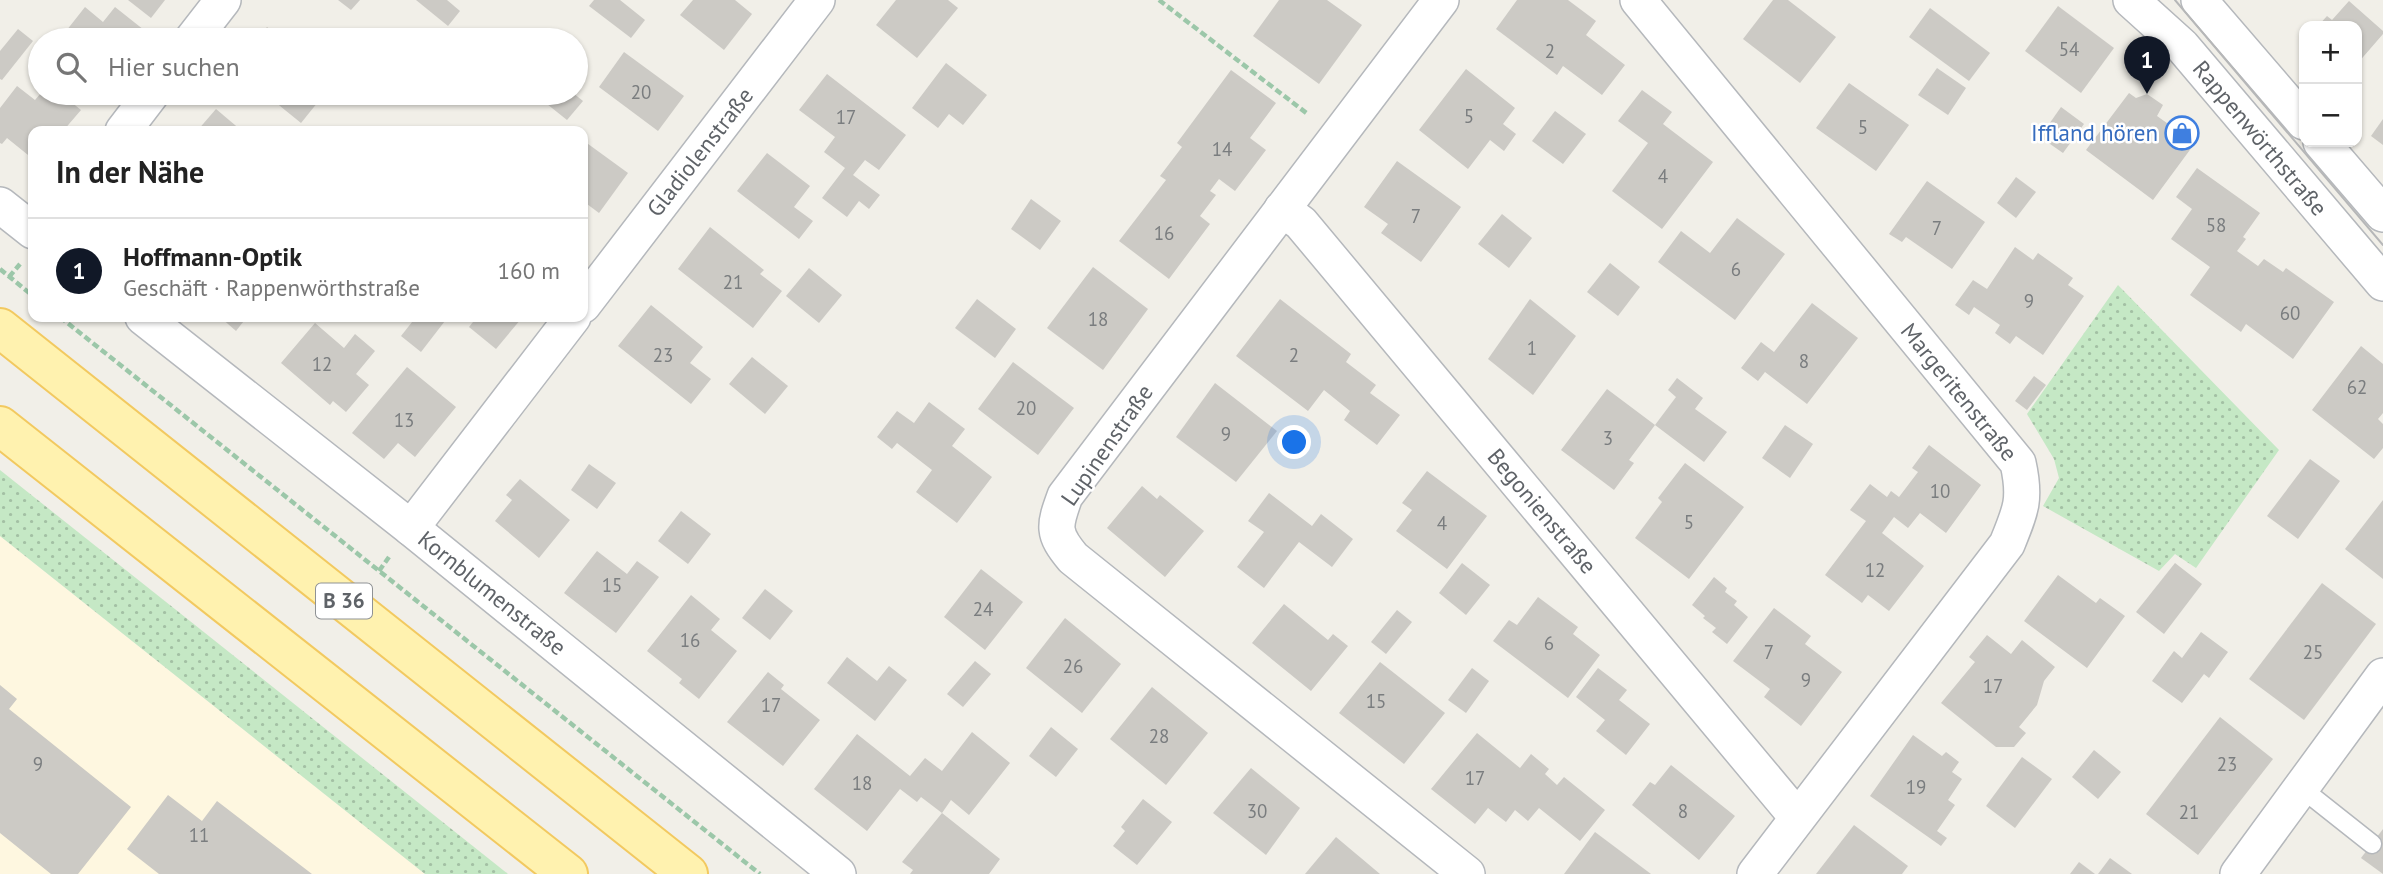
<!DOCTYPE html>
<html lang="de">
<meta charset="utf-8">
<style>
:root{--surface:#fff;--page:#f6f6f6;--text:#222;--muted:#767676;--line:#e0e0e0;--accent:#111827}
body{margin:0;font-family:"PT Sans",sans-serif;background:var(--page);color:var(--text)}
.controls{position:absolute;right:21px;top:21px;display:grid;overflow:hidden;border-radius:14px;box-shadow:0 2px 5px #0004}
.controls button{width:63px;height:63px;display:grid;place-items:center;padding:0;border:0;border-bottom:2px solid var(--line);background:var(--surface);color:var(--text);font:35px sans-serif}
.you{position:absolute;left:1295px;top:443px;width:24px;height:24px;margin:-18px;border:5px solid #fff;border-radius:50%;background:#1a73e8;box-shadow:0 0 0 10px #1a73e833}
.badge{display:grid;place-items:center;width:46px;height:46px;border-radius:50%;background:var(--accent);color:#fff;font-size:23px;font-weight:700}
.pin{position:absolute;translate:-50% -58px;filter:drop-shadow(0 2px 4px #0008)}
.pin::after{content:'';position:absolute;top:37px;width:24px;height:21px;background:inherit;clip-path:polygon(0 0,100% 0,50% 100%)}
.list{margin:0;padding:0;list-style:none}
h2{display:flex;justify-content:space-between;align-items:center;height:91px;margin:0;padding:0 28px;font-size:30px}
h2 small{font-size:23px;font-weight:400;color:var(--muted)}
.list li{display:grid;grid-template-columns:46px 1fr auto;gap:21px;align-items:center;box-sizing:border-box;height:105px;padding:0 28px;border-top:2px solid var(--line)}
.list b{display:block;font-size:26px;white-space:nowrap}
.list p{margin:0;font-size:23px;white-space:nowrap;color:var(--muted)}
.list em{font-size:23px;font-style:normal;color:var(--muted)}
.icon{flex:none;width:38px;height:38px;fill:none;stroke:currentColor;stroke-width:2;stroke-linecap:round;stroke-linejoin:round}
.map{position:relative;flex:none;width:2383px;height:874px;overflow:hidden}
.search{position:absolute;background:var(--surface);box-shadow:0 2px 5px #0004;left:28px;top:28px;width:560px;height:77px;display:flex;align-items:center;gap:18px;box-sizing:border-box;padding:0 24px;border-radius:38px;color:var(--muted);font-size:26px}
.panel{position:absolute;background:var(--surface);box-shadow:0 2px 5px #0004;left:28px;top:126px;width:560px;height:196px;border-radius:14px}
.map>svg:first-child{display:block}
.commercial{fill:#fef7e0}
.grass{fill:url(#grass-dots)}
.building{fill:#cccac5}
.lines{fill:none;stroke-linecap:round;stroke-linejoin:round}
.lane-casing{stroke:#b5b8bc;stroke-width:21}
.street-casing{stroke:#b5b8bc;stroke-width:38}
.primary-casing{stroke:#f2c960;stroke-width:42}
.path{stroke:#9cc7a9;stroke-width:4.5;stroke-dasharray:7 3.5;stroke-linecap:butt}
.lane{stroke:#fff;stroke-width:18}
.street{stroke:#fff;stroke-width:35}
.primary{stroke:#fff2af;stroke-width:38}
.tram{stroke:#b6b7b8;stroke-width:2}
.labels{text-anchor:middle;stroke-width:5;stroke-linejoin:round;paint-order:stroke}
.number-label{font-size:19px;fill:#7a7d7f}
.shield{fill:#fff;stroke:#8f9295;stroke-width:2}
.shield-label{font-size:21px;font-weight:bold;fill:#5f6368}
.shop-label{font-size:23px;fill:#366cbe;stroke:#fff;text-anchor:end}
.street-label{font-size:23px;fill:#5f6368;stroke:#fff}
</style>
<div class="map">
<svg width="2383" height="874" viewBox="0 0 2383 874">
<defs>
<pattern id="grass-dots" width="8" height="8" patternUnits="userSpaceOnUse" patternTransform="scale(1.75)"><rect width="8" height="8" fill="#c5e8c5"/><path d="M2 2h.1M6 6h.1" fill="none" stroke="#a3c0a4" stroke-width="1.8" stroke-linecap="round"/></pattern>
</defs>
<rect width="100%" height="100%" fill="#f1efe8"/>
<!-- commercial -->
<path class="commercial" d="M0 536 425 874H0Z"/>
<!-- grass -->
<g class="grass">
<path d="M2118 285 2279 450 2196 568 2175 554 2159 571 2043 506 2059 478 2054 459 2027 414Z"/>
<path d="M0 470 508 874H425L0 536Z"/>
</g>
<!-- building -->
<g class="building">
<path d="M128 0H165L151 18Z"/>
<path d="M338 0H360L351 10Z"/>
<path d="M416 0H447L460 11 448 26Z"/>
<path d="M594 0H620L645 20 631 38 589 6Z"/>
<path d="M693 0H735L752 14 724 50 680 15Z"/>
<path d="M896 0H948L958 8 917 58 876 25Z"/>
<path d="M1279 0H1327L1362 25 1319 84 1253 36Z"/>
<path d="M1517 0H1568L1596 21 1586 35 1625 65 1602 95 1563 66 1557 75 1496 29Z"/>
<path d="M1773 0H1788L1836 37 1800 83 1743 39Z"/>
<path d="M2349 1 2383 31V34L2357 64V26H2318L2327 16 2332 20Z"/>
<path d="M2058 6 2114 48 2081 93 2025 51Z"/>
<path d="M85 7 103 22 115 7 144 30 135 40H59Z"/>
<path d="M1930 8 1990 53 1969 81 1909 37Z"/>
<path d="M267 27 283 40H256Z"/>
<path d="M18 29 33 41 2 80 0 79V51Z"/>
<path d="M624 52 684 96 658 131 599 87Z"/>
<path d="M946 63 987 95 963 125 949 114 938 128 912 108Z"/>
<path d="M1937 68 1966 88 1948 115 1918 95Z"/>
<path d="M1466 69 1515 108 1503 124 1516 134 1504 151 1490 140 1468 169 1419 130Z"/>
<path d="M1231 70 1276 103 1250 138 1266 150 1235 191 1219 179 1210 191 1216 195 1200 216 1210 224 1169 279 1119 241 1166 180 1160 176 1182 147 1177 143Z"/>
<path d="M827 74 906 135 879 170 865 160 853 175 880 195 869 209 859 201 847 217 822 198 845 168 824 152 835 137 799 110Z"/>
<path d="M1849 83 1909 125 1876 171 1816 128Z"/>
<path d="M17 86 35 100 41 93H60L81 110 63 131H33V159L7 138 2 144 0 143V108Z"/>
<path d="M1642 90 1672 112 1663 124 1713 162 1662 229 1612 191 1648 143 1618 121Z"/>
<path d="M232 93H255L246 104Z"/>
<path d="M264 93H316L322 97 301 123Z"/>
<path d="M539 93H573L583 101 567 120 537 96Z"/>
<path d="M2129 93 2136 98 2147 94 2163 105 2157 116 2195 143 2153 200 2086 150Z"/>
<path d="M2061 107 2084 124 2063 153 2040 137Z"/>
<path d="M216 109 242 131H197Z"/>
<path d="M1555 111 1586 134 1563 164 1532 141Z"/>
<path d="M2383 119V145L2371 136Z"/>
<path d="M584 141 628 173 599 213 583 201Z"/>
<path d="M767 153 810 186 794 207 813 221 799 239 737 191Z"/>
<path d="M1397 161 1461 207 1421 262 1381 233 1388 224 1364 207Z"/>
<path d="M2197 168 2260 213 2243 237 2246 239 2237 251 2258 266 2264 259 2283 272 2286 268 2334 302 2293 359 2246 324 2241 332 2190 295 2210 267 2171 239 2192 209 2176 197Z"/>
<path d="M2016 177 2036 192 2016 218 1997 203Z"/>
<path d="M1927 181 1985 222 1952 269 1906 237 1902 242 1889 234Z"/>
<path d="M1031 199 1061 221 1040 250 1011 229Z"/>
<path d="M1502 214 1532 238 1509 268 1478 244Z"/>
<path d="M1737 218 1785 254 1735 320 1658 262 1681 231 1710 253Z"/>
<path d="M710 227 764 270 760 274 782 291 753 328 678 269Z"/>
<path d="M2015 247 2033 260 2038 253 2073 278 2068 285 2084 296 2043 355 2016 336 2010 344 1995 333 2000 325 1974 307 1969 315 1955 305 1973 280 1987 289Z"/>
<path d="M1610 263 1640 287 1618 316 1587 292Z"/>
<path d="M1093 267 1148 309 1103 370 1047 328Z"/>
<path d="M809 268 842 295 819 323 786 296Z"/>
<path d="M977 299 1016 329 995 358 955 328Z"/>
<path d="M1280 299 1351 354 1346 362 1376 385 1370 393 1400 415 1377 445 1344 420 1350 411 1324 390 1308 411 1236 356Z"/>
<path d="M1530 299 1576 336 1533 395 1488 359Z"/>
<path d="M1812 303 1858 338 1807 404 1765 372 1758 381 1741 368 1761 342 1774 352Z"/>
<path d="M651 305 703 347 690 363 711 379 691 404 618 346Z"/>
<path d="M220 317H247L236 331Z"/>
<path d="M416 317H448L421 352 401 336Z"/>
<path d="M477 317H518L521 319 496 349 469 327Z"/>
<path d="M315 323 344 348 355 334 375 351 356 374 369 385 346 412 333 401 330 405 281 363Z"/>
<path d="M2361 346 2383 364V413L2378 419 2383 424V448L2374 459 2312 410Z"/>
<path d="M752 357 788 386 765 414 729 384Z"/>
<path d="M1013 362 1074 408 1038 455 978 409Z"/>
<path d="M407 367 456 407 415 457 398 443 384 459 352 433Z"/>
<path d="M2034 376 2046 385 2027 410 2015 401Z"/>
<path d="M1677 378 1703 398 1695 409 1727 432 1704 462 1655 425 1676 397 1668 390Z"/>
<path d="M1215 383 1277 431 1236 482 1176 437Z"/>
<path d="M1607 389 1655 425 1629 460 1634 463 1614 490 1561 450Z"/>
<path d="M929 402 965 429 952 446 992 477 957 523 916 492 932 470 897 443 892 449 877 437 897 411 914 423Z"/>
<path d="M1785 425 1813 444 1790 478 1762 458Z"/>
<path d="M1929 445 1981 485 1946 533 1920 513 1908 528 1894 517 1882 533 1924 566 1889 611 1868 595 1862 603 1825 575 1866 521 1850 510 1870 484 1887 497 1891 491 1899 497 1918 472 1912 468Z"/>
<path d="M2310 459 2340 481 2298 539 2267 516Z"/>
<path d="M1685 463 1744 507 1689 579 1635 538 1662 502 1658 498Z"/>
<path d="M589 464 616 483 597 509 571 490Z"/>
<path d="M1427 471 1487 516 1447 569 1396 531 1412 510 1402 503Z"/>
<path d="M520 479 570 520 539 558 495 521 512 500 506 495Z"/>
<path d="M1142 486 1157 499 1160 495 1204 531 1165 577 1107 528Z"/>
<path d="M1269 493 1312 526 1321 514 1353 539 1332 567 1299 542 1264 588 1237 567 1264 532 1248 521Z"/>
<path d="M2383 500V579L2345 549Z"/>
<path d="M681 511 711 534 688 564 658 541Z"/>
<path d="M597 551 627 574 637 561 659 577 616 633 564 593Z"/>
<path d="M1462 563 1490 585 1466 615 1439 593Z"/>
<path d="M2175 563 2202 584 2164 634 2136 612Z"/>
<path d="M981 569 1023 602 985 650 944 617Z"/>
<path d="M2058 575 2096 603 2100 598 2125 616 2087 668 2024 621Z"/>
<path d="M1714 577 1727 588 1725 592 1737 601 1734 605 1748 617 1727 644 1712 632 1716 628 1703 618 1705 616 1692 605Z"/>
<path d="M2322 583 2376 624 2304 720 2249 679Z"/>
<path d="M765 589 793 611 770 640 742 618Z"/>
<path d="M691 595 720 619 711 630 737 651 699 699 679 683 682 679 647 651Z"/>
<path d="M1538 597 1578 627 1573 634 1600 655 1568 698 1493 641 1509 620 1517 625Z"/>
<path d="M1284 604 1328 640 1333 634 1348 646 1311 691 1252 643Z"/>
<path d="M1774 608 1811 636 1805 644 1842 672 1801 726 1764 697 1770 689 1733 661Z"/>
<path d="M1397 610 1412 622 1386 654 1371 642Z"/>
<path d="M1065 618 1121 664 1082 713 1026 668Z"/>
<path d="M2201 632 2228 652 2209 678 2204 674 2182 703 2152 681 2174 651 2182 658Z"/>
<path d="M1987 635 2011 654 2022 640 2055 667 2044 681 2037 705 2019 727 2026 733 2014 747H1996L1941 703 1975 662 1969 657Z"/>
<path d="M847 657 877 681 889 666 907 680 875 721 827 683Z"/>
<path d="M975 661 991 674 963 707 947 694Z"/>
<path d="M1380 662 1445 713 1404 764 1339 713Z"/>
<path d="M1472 668 1489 681 1466 713 1448 700Z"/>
<path d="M1598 668 1627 690 1619 700 1650 724 1626 755 1596 731 1605 720 1576 697Z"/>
<path d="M768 672 784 685 781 689 820 720 783 766 727 722Z"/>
<path d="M0 685 17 699 9 709 131 807 78 874H51L0 833Z"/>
<path d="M1152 687 1208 733 1166 785 1110 739Z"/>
<path d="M2220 717 2273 759 2198 855 2146 814Z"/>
<path d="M1051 727 1078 749 1056 777 1029 756Z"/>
<path d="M972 732 1010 763 969 815 951 800 942 813 921 797 917 802 900 789 867 831 814 789 857 734 910 776 925 758 942 771Z"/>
<path d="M1477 733 1520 768 1531 754 1549 769 1545 774 1557 785 1564 777 1605 810 1580 841 1539 808 1528 821 1515 810 1506 822 1488 808 1475 824 1431 789Z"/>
<path d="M1913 735 1942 756 1946 752 1959 762 1952 772 1962 779 1948 800 1955 805 1937 831 1947 838 1941 846 1870 796Z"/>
<path d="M2094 750 2121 772 2098 799 2072 777Z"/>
<path d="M2022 757 2052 779 2015 828 1986 806Z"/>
<path d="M1671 765 1735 816 1699 860 1632 805 1650 782 1655 785Z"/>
<path d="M1251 768 1300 808 1266 855 1213 813Z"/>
<path d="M168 795 202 821 217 801 312 874H159L127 849Z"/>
<path d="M1143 799 1172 822 1137 865 1113 846 1125 831 1121 827Z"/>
<path d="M942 813 1000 859 989 874H910L913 870 902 862Z"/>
<path d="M1854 825 1908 866 1902 874H1816Z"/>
<path d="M2383 829V874L2361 858Z"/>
<path d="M1595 832 1651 874H1564Z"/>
<path d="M1336 837 1380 874H1305Z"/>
<path d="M2110 858 2132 874H2098Z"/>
<path d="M2079 862 2095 874H2070Z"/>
</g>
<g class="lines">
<defs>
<path id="lane" d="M2300 787 2372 844"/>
<g id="street">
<path d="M1441 0 1065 496C1054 526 1052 533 1073 558L1467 874"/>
<path d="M1638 0 2018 463C2026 499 2021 510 2007 544L1755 874"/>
<path d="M2131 0 2182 46 2383 283"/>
<path d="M2199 0 2304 122"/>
<path d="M192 40 223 0"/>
<path d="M123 131 152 93"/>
<path d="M2321 142 2383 214"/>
<path d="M0 205 33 231"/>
<path d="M1282 209 1301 223 1797 817"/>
<path d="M583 305 817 0"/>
<path d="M143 317 411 528 838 874"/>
<path d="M411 528 573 317"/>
<path d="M2238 874 2383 676"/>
</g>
<g id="primary">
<path d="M0 328 688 874"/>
<path d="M0 426 568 874"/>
</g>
</defs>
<!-- lane casing -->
<use href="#lane" class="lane-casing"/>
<!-- street casing -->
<use href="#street" class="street-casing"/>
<!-- primary casing -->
<use href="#primary" class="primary-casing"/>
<!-- path -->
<g class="path">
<path d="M1159 0 1309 115"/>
<path d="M0 269 33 296"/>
<path d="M9 277 20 264"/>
<path d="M60 317 760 874"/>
<path d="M379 571 389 557"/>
</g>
<!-- lane -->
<use href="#lane" class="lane"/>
<!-- street -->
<use href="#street" class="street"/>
<!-- primary -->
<use href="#primary" class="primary"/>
<!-- tram -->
<path class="tram" d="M2175 0 2383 245"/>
</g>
<!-- icons -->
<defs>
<symbol id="shop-ring" viewBox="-11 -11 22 22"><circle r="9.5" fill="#fff" stroke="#3f7fe0" stroke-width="1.5"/><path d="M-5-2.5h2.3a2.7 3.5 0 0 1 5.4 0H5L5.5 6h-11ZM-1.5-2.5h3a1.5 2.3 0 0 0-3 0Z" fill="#3f7fe0"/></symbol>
</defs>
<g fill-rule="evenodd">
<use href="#shop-ring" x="2163" y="114" width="38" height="38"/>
</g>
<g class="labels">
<!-- number labels -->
<g class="number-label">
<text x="2069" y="56">54</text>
<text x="1550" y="58">2</text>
<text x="641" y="99">20</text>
<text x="1469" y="123">5</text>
<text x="846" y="124">17</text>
<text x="1863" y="134">5</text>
<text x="1222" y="156">14</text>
<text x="1663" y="183">4</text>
<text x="1416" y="223">7</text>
<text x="2216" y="232">58</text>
<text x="1937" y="235">7</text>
<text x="1164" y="240">16</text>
<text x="1736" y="276">6</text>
<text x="733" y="289">21</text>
<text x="2029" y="308">9</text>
<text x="2290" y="320">60</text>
<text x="1098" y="326">18</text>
<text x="1532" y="355">1</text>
<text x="663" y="362">23</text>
<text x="1294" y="362">2</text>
<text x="1804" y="368">8</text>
<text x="322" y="371">12</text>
<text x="2357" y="394">62</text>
<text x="1026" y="415">20</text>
<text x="404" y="427">13</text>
<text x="1226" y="441">9</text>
<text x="1608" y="445">3</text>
<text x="1940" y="498">10</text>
<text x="1689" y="529">5</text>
<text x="1442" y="530">4</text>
<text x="1875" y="577">12</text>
<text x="612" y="592">15</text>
<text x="983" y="616">24</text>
<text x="690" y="647">16</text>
<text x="1549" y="650">6</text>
<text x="1769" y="659">7</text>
<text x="2313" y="659">25</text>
<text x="1073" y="673">26</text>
<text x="1806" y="687">9</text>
<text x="1993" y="693">17</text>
<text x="1376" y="708">15</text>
<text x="771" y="712">17</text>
<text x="1159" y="743">28</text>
<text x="38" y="771">9</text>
<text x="2227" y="771">23</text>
<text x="1475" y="785">17</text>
<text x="862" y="790">18</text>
<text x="1916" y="794">19</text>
<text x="1257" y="818">30</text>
<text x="1683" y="818">8</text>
<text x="2189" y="819">21</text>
<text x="199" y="842">11</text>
</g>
<!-- shield labels -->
<rect class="shield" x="316" y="583.5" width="56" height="35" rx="5"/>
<g class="shield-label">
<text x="344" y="608">B 36</text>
</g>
<!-- shop labels -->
<g class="shop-label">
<text x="2158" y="141">Iffland hören</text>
</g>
<!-- street labels -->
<g class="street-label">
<text transform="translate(2260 138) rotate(50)" y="8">Rappenwörthstraße</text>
<text transform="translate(700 152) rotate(-52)" y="8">Gladiolenstraße</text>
<text transform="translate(1959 392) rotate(51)" y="8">Margeritenstraße</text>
<text transform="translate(1107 445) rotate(-55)" y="8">Lupinenstraße</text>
<text transform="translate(1542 511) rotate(50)" y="8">Begonienstraße</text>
<text transform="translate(492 593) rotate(39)" y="8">Kornblumenstraße</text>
</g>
</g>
</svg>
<div class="controls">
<button>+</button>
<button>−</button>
</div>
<div class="you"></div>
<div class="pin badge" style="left:2147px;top:94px">1</div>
<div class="search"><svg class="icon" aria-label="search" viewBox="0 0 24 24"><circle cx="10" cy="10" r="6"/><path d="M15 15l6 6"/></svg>Hier suchen</div>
<section class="panel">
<h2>In der Nähe<small></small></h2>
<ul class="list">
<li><span class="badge">1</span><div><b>Hoffmann-Optik</b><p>Geschäft · Rappenwörthstraße</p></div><em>160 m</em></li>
</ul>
</section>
</div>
